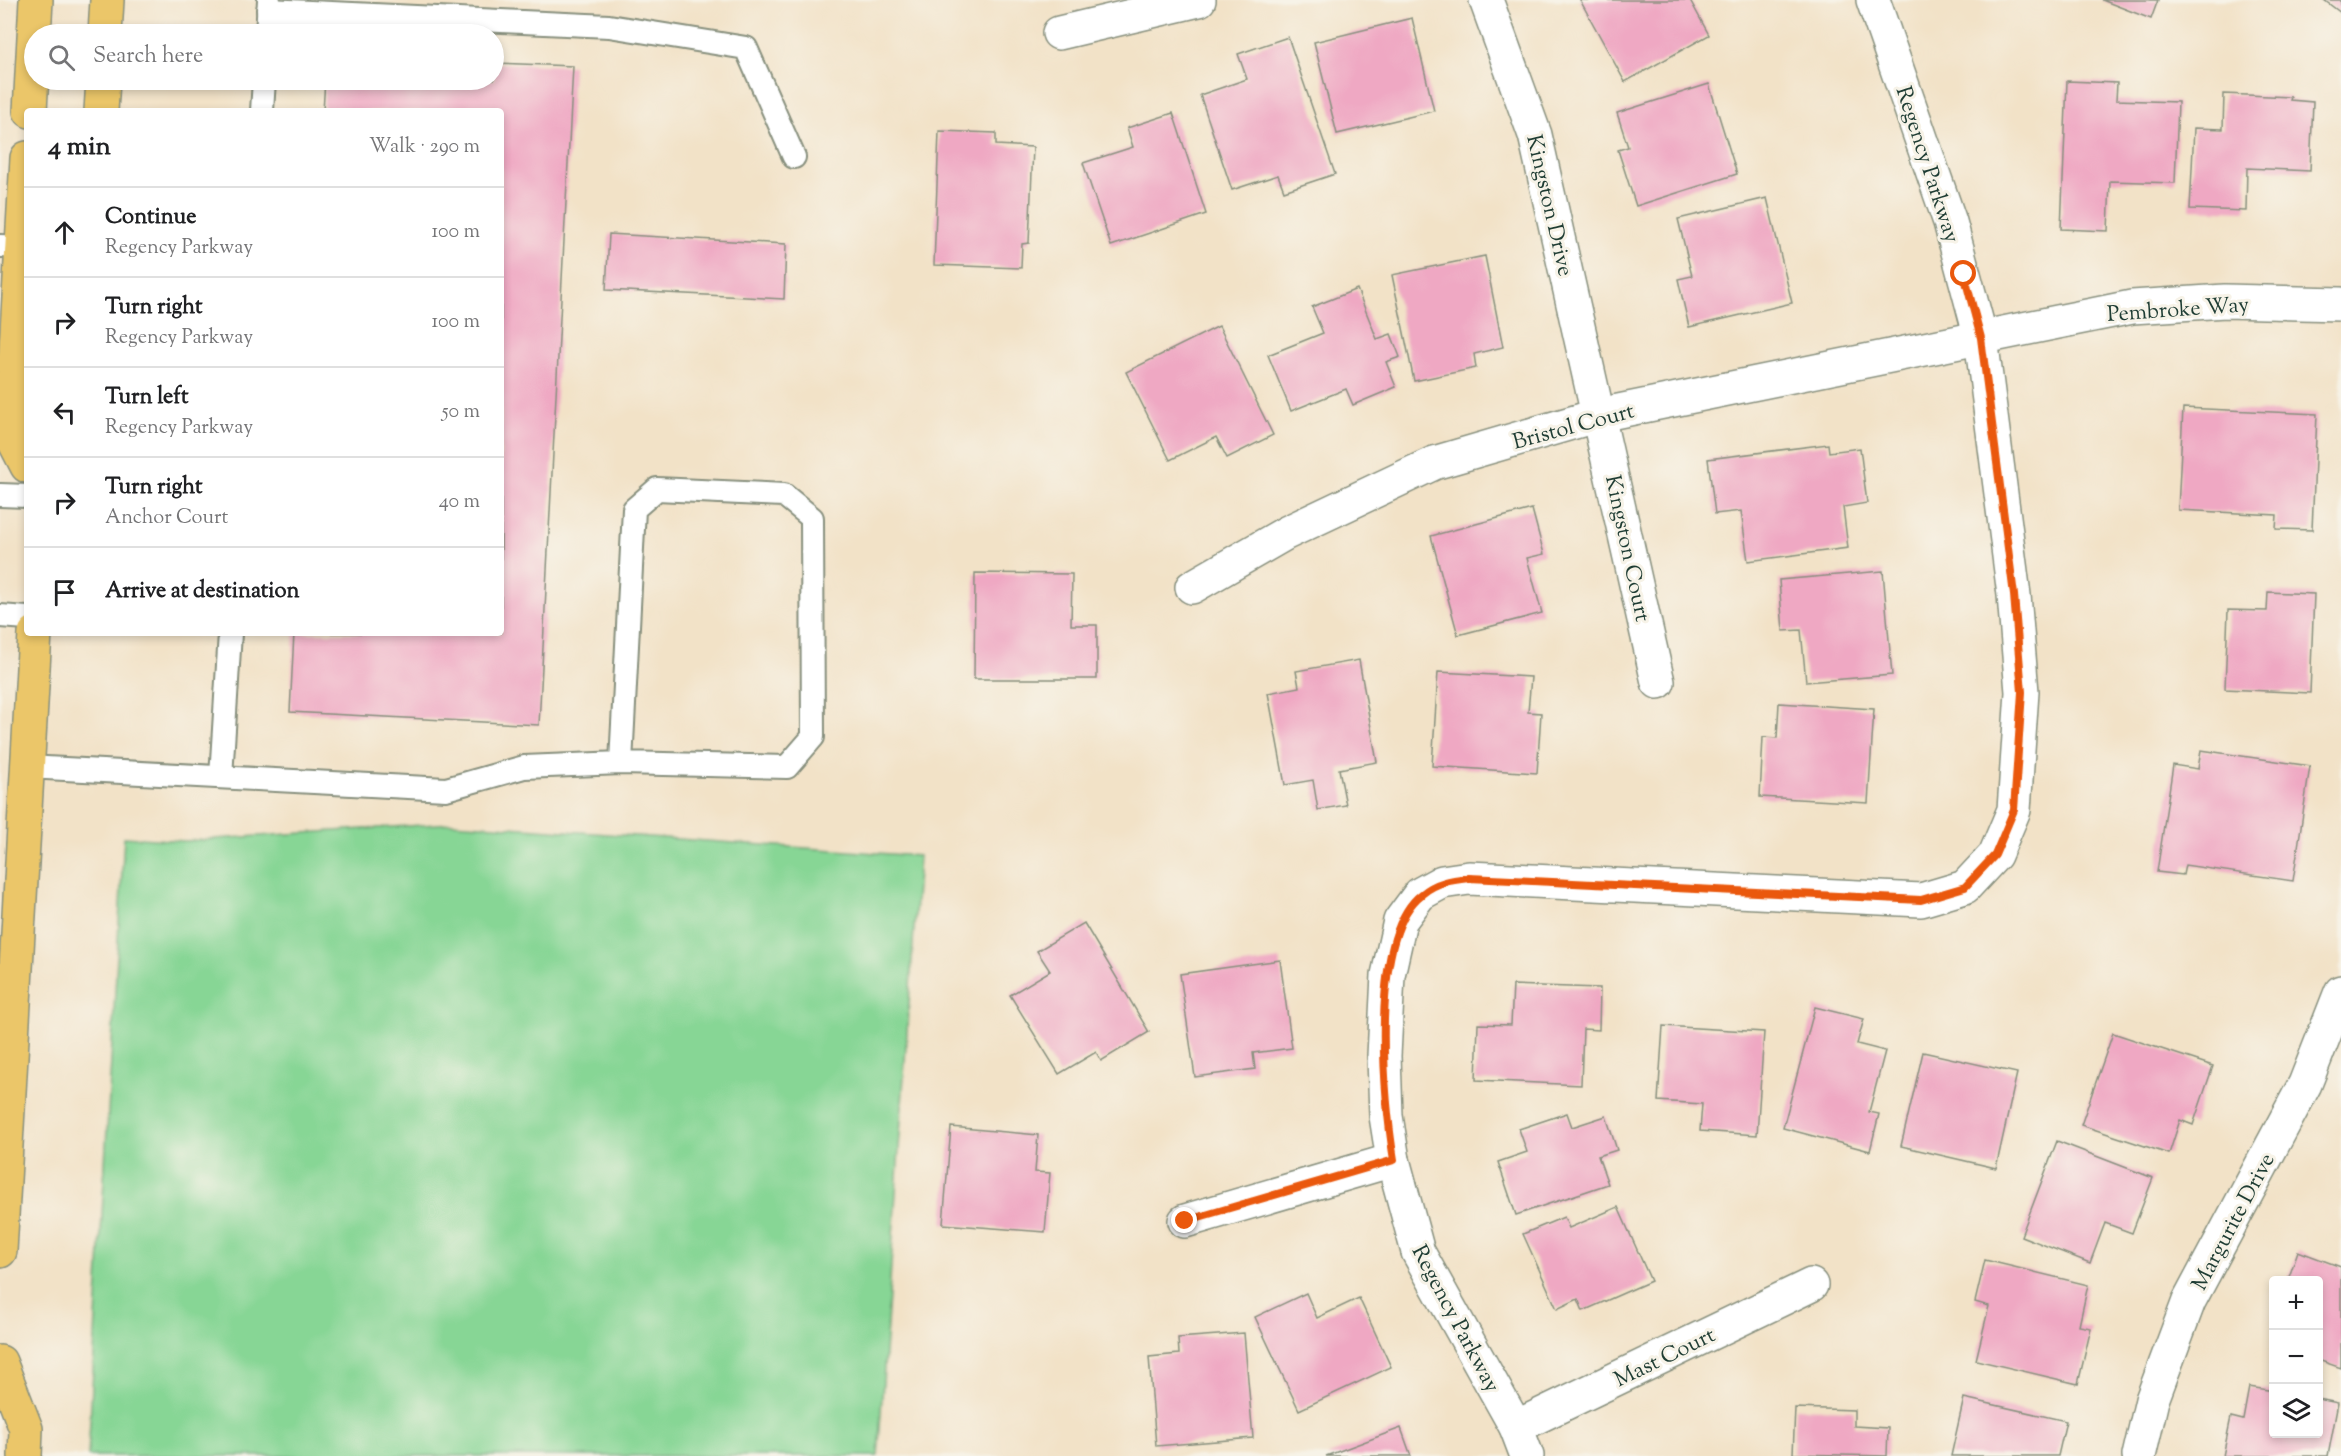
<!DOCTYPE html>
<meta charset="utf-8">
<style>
:root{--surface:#fff;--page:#f2f2f2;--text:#202124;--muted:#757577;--line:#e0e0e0}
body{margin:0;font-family:"Sorts Mill Goudy",serif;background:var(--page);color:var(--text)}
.controls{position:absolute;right:18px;bottom:18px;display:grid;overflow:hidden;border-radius:6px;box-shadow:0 3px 9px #0003}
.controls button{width:54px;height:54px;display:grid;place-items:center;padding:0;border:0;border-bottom:2px solid var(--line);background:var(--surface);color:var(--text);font:30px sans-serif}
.stop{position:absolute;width:18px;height:18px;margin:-14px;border:4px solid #ea580c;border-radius:50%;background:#fff}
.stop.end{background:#ea580c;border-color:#fff;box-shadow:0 2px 6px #0008}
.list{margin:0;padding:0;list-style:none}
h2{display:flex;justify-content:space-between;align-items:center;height:78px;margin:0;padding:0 24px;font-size:26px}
h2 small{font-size:20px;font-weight:400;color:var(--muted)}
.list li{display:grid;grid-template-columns:39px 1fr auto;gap:18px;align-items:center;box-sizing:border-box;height:90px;padding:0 24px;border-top:2px solid var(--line)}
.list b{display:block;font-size:22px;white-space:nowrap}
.list p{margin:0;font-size:20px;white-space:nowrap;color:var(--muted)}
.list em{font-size:20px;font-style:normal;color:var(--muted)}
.icon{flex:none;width:33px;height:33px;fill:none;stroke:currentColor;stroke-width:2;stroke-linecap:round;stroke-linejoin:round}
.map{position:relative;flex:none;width:2341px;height:1456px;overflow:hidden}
.search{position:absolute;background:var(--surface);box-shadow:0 3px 9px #0003;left:24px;top:24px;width:480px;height:66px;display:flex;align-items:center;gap:15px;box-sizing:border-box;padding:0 21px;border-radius:33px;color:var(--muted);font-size:22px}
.panel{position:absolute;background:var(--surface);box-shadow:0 3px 9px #0003;left:24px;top:108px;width:480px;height:528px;border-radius:6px}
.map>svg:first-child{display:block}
.green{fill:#87d695;stroke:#538a64;stroke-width:1.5}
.building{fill:#efa8c3}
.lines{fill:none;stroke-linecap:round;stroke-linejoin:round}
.lane-casing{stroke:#88907e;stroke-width:26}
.street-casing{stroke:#88907e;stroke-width:36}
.primary-casing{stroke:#88907e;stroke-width:36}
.lane{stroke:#fff;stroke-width:22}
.street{stroke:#fff;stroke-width:33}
.primary{stroke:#ebc669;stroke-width:33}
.route{stroke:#ea580c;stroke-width:8}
.labels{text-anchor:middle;stroke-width:6;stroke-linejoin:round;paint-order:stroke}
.street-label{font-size:22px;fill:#1f3d34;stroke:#f7f3e8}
</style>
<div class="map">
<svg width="2341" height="1456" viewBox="0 0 2341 1456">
<rect width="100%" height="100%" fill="#f7f3e8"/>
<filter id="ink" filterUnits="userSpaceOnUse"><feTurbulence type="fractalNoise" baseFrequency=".0167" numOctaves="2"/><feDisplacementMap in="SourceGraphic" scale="12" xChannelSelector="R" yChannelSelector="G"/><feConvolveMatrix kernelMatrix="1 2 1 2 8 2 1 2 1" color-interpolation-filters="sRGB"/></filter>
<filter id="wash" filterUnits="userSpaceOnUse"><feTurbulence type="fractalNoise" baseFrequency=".008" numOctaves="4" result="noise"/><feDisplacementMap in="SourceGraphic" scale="24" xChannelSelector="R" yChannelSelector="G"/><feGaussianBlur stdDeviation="1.35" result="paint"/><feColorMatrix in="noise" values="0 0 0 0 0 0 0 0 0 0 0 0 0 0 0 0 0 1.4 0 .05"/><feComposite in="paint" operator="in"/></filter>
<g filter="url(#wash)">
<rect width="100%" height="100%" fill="#f2e2c7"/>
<!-- green -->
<path class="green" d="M452 823 919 856 878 1456H88L124 837 185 841Z"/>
<g id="blocks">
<!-- building -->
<g class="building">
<path d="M1580 0H1690L1709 35 1625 82Z"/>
<path d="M2102 0H2158L2151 19Z"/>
<path d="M2324 0H2341V13Z"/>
<path d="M1412 18 1434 111 1337 134 1314 42Z"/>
<path d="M1288 37 1335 174 1284 191 1278 175 1232 190 1200 95 1247 79 1238 54Z"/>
<path d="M494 63 573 66 539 725 290 712 294 633H501V111H323L325 80H494Z"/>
<path d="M2067 81 2117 83 2116 100 2178 102 2175 183 2110 181 2108 231 2061 229Z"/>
<path d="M1709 84 1737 174 1636 206 1618 150 1628 147 1617 113Z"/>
<path d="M2224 94 2291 97 2290 100 2313 102 2310 171 2247 168 2246 211 2190 209 2194 128 2223 129Z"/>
<path d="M1173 113 1206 214 1111 246 1083 163 1133 147 1127 128Z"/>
<path d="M939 131 996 133V145L1033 147 1029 243 1022 244 1021 268 934 265Z"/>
<path d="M1767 198 1792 303 1689 327 1678 279 1692 276 1678 219Z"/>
<path d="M609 234 786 244 784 299 606 290Z"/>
<path d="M1485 256 1503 347 1474 354 1476 368 1414 381 1392 275Z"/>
<path d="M1357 289 1377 339 1391 334 1400 357 1386 362 1396 387 1353 405 1346 389 1291 411 1268 355 1323 333 1312 307Z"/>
<path d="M1219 326 1273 435 1227 458 1216 437 1170 460 1126 372Z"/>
<path d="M2183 408 2317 414 2312 530 2276 529 2277 515 2178 510Z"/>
<path d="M1828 444 1829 452 1860 448 1867 503 1843 507 1848 548 1748 561 1741 511 1715 514 1708 459Z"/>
<path d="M1532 509 1544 554 1527 558 1542 613 1458 635 1431 536Z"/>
<path d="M1883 571 1892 675 1806 682 1801 630 1783 631 1779 580Z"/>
<path d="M975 573 1072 574 1071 625H1097V679H974Z"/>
<path d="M2268 592 2314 594 2310 693 2225 689 2228 610 2267 611Z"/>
<path d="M1359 660 1377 762 1339 769 1346 805 1318 810 1313 780 1285 785 1268 693 1299 687 1296 671Z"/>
<path d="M1438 672 1531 677 1528 712 1541 713 1537 773 1432 766Z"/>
<path d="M1779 703 1874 709 1868 803 1760 797 1763 737 1777 738Z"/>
<path d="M2201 750 2310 766 2293 881 2185 865 2183 875 2157 872 2173 765 2198 769Z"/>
<path d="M1084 923 1149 1032 1101 1061 1096 1052 1059 1074 1010 995 1050 971 1037 951Z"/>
<path d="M1280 960 1292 1048 1253 1053 1255 1069 1195 1077 1180 974Z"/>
<path d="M1513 985 1600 988 1599 1030 1583 1029 1581 1085 1476 1080 1478 1024 1511 1025Z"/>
<path d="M1815 1007 1864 1019 1857 1044 1885 1051 1869 1112 1879 1114 1870 1151 1783 1128Z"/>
<path d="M1663 1026 1764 1032 1757 1135 1700 1131 1702 1104 1658 1101Z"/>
<path d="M2113 1033 2213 1066 2193 1125 2180 1120 2169 1154 2081 1125Z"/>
<path d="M1923 1052 2017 1073 1996 1168 1901 1146Z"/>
<path d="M1567 1113 1572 1127 1606 1116 1617 1150 1598 1156 1608 1184 1516 1215 1498 1162 1527 1152 1519 1129Z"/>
<path d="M951 1127 1038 1135 1035 1172 1050 1173 1045 1232 943 1224Z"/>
<path d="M2057 1141 2153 1178 2132 1233 2105 1223 2090 1263 2021 1236Z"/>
<path d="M1618 1207 1651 1281 1583 1311 1578 1299 1557 1309 1523 1234 1564 1217 1569 1228Z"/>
<path d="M2298 1251 2341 1267V1368L2318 1360V1280H2288Z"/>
<path d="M1985 1260 2088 1285 2079 1326 2091 1328 2078 1384 1976 1360 1989 1306 1975 1302Z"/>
<path d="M1306 1293 1317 1318 1359 1298 1391 1367 1299 1410 1255 1317Z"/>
<path d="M1244 1333 1253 1438 1156 1446 1149 1357 1179 1354 1178 1338Z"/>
<path d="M2249 1387 2274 1391V1434H2318V1399L2338 1403 2328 1456H2223L2231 1417 2243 1420Z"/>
<path d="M1964 1398 2066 1421 2058 1456H1951Z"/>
<path d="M1795 1408 1854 1410V1426L1888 1428 1887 1456 1793 1454Z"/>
<path d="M1401 1428 1411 1456H1326Z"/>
</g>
</g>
</g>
<g filter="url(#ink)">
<use href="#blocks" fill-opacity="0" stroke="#88907e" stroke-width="1.5"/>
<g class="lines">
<defs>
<g id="lane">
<path d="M268 10 609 26 746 48 794 157"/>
<path d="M267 34 269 0"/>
<path d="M262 111 264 80"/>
<path d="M0 246 22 247"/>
<path d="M0 495 27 496"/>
<path d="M0 616 27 618"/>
<path d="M27 767 446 789 524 767 621 763 787 767 813 737 812 518 784 495 657 489 634 509 621 763"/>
<path d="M221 777 230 633"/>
</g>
<g id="street">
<path d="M1486 0 1535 135 1658 682"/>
<path d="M1059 33 1199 0"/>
<path d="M1192 587 1286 533 1434 463 1599 415 2132 307 2225 301 2341 304"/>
<path d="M1185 1221 1393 1160"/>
<path d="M1516 1427 1811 1285"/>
<path d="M1527 1456 1516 1427 1418 1252 1393 1160 1386 1116 1384 1056 1388 975 1400 921 1420 894 1442 882 1469 878 1921 900 1965 887 1995 855 2014 810 2022 692 2014 595 1981 338 1950 222 1873 0"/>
<path d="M2139 1456 2152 1400 2189 1301 2305 1084 2341 992"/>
</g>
<g id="primary">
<path d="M105 34 107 0"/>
<path d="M30 111 36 0"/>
<path d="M101 111 103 80"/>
<path d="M27 158 11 435 27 466"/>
<path d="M0 1251 35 633"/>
<path d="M0 1362 26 1429 25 1456"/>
</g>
</defs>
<!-- lane casing -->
<use href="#lane" class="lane-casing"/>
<!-- street casing -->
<use href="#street" class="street-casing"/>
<!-- primary casing -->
<use href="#primary" class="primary-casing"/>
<!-- lane -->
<use href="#lane" class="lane"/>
<!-- street -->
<use href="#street" class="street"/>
<!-- primary -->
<use href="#primary" class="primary"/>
</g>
</g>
<g class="lines" filter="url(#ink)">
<!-- route -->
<path class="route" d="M1185 1221 1394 1160C1384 1099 1368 935 1422 894 1436 882 1451 880 1469 878L1921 900 1965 887 1995 855 2014 810 2022 692 2014 595 1981 338 1964 274"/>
</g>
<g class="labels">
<!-- street labels -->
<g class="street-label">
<text transform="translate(1929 164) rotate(72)" y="8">Regency Parkway</text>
<text transform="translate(1551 205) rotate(77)" y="8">Kingston Drive</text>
<text transform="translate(2178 308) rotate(-4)" y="8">Pembroke Way</text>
<text transform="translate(1573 425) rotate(-15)" y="8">Bristol Court</text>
<text transform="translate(1629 548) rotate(78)" y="8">Kingston Court</text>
<text transform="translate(2232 1221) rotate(-62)" y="8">Margurite Drive</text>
<text transform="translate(1457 1318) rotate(62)" y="8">Regency Parkway</text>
<text transform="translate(1664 1356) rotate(-26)" y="8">Mast Court</text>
</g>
</g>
</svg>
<div class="controls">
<button>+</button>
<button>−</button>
<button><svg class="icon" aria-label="layers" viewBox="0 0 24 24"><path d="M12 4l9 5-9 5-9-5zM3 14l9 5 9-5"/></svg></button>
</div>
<div class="stop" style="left:1964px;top:274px"></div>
<div class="stop end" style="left:1185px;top:1221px"></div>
<div class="search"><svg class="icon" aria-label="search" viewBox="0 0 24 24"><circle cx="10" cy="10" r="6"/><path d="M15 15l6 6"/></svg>Search here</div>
<section class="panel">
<h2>4 min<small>Walk · 290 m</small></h2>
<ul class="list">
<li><svg class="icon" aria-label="ahead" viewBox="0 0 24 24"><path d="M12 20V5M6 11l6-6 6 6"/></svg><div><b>Continue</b><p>Regency Parkway</p></div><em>100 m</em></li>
<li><svg class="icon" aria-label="right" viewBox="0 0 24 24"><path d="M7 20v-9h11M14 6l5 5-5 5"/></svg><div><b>Turn right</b><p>Regency Parkway</p></div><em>100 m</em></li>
<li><svg class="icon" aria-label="left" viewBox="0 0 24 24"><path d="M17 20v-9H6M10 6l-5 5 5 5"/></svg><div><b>Turn left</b><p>Regency Parkway</p></div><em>50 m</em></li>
<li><svg class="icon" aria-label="right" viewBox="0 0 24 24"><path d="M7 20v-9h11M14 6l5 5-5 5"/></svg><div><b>Turn right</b><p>Anchor Court</p></div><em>40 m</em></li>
<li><svg class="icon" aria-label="arrive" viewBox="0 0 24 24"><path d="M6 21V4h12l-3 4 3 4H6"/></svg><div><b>Arrive at destination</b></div></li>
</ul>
</section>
</div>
